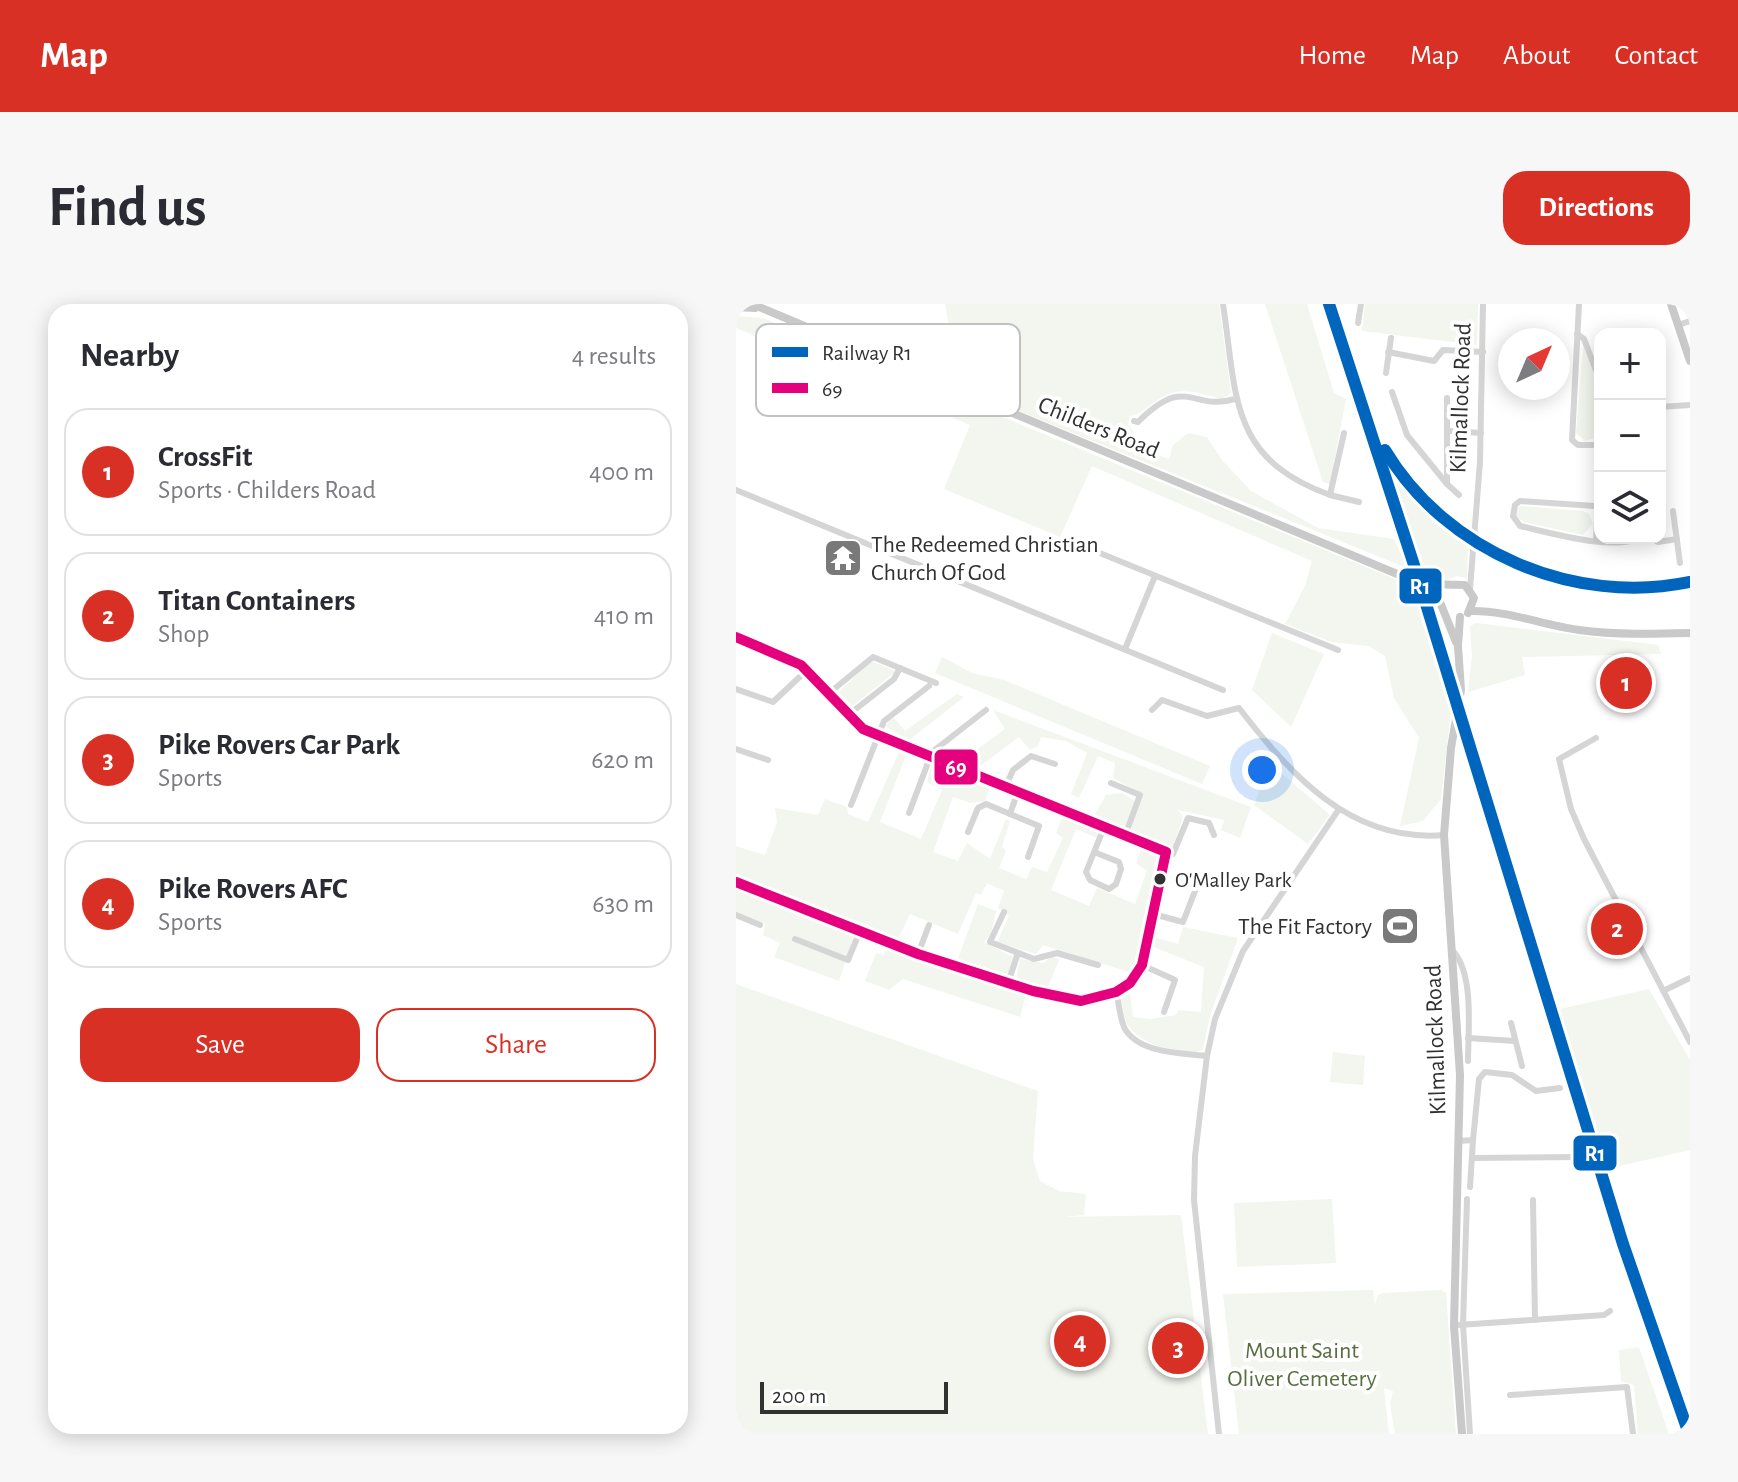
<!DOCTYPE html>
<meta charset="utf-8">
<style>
:root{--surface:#fff;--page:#f7f7f7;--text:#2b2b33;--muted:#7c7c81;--line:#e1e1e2;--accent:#d93025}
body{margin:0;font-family:"Alegreya Sans",sans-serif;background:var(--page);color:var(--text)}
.controls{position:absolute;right:24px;top:24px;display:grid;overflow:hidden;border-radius:16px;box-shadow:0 4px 20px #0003}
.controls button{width:72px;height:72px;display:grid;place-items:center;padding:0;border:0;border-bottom:2px solid var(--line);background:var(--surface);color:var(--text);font:40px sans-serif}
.compass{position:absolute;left:762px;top:24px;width:72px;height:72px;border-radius:50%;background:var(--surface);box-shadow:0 4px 20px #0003;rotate:44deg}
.scale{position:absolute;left:24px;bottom:20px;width:188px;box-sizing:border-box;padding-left:8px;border:4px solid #313131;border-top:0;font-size:22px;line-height:28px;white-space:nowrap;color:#313131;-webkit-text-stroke:6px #fff;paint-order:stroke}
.you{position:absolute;left:526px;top:466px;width:28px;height:28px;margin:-20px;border:6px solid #fff;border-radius:50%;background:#1a73e8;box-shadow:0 0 0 12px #1a73e833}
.badge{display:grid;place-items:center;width:52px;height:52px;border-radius:50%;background:var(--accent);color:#fff;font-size:26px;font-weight:700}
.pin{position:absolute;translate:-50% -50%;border:4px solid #fff;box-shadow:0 2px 8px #0006}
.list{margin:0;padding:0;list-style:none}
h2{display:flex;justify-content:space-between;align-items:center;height:104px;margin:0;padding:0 32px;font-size:34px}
h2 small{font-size:26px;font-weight:400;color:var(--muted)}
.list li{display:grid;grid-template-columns:52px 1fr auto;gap:24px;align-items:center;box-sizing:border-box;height:128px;margin:0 16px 16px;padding:0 16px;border:2px solid var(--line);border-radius:24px}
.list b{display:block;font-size:30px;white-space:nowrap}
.list p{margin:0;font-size:26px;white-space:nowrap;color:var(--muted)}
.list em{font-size:26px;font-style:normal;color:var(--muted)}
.actions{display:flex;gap:16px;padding:24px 32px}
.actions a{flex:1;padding:18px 0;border:2px solid var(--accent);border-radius:24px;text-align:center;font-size:28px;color:var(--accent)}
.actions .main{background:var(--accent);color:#fff}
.icon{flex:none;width:44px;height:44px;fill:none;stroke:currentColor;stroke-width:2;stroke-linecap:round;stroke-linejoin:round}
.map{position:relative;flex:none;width:954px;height:1130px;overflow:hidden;border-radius:24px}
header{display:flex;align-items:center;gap:48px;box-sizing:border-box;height:112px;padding:0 40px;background:var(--accent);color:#fff}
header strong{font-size:38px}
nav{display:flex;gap:44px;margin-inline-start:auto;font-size:28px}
.intro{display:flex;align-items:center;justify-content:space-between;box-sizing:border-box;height:192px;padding:0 48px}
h1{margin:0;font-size:56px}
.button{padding:20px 36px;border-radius:24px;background:var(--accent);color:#fff;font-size:28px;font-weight:700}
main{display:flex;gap:48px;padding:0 48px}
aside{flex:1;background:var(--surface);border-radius:24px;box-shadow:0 4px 20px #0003}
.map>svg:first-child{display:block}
.green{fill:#f2f6ee}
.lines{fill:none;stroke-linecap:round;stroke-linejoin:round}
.minor{stroke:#d5d5d5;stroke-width:6}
.major{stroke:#c9c9c9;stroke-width:8}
.bus-1-casing{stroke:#fff;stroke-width:16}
.bus-1{stroke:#e5007d;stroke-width:10}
.rail-1-casing{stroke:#fff;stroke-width:18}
.rail-1{stroke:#0065bd;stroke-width:12}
.bus-dot{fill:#313131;stroke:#fff;stroke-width:3}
.labels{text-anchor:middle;stroke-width:8;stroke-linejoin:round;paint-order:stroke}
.bus-label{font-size:22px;fill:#313131;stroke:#fff;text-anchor:start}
.street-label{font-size:24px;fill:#313131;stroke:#fff}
.poi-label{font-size:24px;fill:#313131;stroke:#fff;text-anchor:start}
.park-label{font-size:24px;fill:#576e3d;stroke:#fff}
.key{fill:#fff;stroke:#c1c1c1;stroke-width:2}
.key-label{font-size:22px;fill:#313131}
.line-badge{stroke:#fff;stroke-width:3}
.badge-label{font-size:22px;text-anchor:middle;font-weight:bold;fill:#fff}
</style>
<header>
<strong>Map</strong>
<nav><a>Home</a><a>Map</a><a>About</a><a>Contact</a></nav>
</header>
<div class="intro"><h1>Find us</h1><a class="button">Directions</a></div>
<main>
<aside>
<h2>Nearby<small>4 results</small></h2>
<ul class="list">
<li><span class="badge">1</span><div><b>CrossFit</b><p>Sports · Childers Road</p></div><em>400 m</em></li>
<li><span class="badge">2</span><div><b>Titan Containers</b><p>Shop</p></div><em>410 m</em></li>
<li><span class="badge">3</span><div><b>Pike Rovers Car Park</b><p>Sports</p></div><em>620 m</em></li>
<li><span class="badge">4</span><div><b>Pike Rovers AFC</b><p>Sports</p></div><em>630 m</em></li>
</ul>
<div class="actions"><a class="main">Save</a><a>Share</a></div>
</aside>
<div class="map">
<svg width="954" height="1130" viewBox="0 0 954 1130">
<rect width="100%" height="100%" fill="#fff"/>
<!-- green -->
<g class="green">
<path d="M209 0H483L495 89 486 95C467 90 446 82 428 92 415 99 409 108 394 112L392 120 401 134 399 143 433 155 437 141 452 129 471 133 486 156 515 187 582 224 658 235 671 264 201 74 216 38Z"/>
<path d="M529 0H571L598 89 610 95 594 180 587 178Z"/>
<path d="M629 0H742L741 41 626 27Z"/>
<path d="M0 12 27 14 676 282 715 406 705 495 687 517 664 522 683 434 658 394 649 352 632 342 596 338 549 320 569 282 576 257 356 162 324 233 208 185 234 121 0 24Z"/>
<path d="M847 40 864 86V132L849 137 840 129Z"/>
<path d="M638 134C663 176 692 211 732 239L731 274 721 272 707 278 687 275Z"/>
<path d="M785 202 847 207 853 210 857 220 847 231 788 218 780 212V205Z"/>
<path d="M740 319 922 341 925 350 786 353 789 371 732 388 736 352 734 322Z"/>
<path d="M536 329 588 350 555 423 516 386Z"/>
<path d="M206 353 236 369 268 376 474 462 466 480 199 369Z"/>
<path d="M135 357 159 367 158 369 115 403 102 389Z"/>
<path d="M221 390 228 393 172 437 149 422 157 413 169 427Z"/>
<path d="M257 406 515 503 504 534 485 526 488 516 442 506 447 513 437 543 395 526 406 490 377 474 379 459 362 452 343 494 335 490 351 449 330 437 305 433 302 442 294 446 283 433 240 465 225 457 269 425Z"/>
<path d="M164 446 171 449 144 518 185 535 206 486 191 478 196 459 254 483 249 497 235 499 217 493 197 548 222 557 231 539 254 555 270 515 274 517 266 542 270 547 263 564 290 575 296 563 311 568 327 534 320 529 327 512 363 526 361 534 340 525 315 586 353 602 361 584 399 600 411 567 400 559 406 543 421 550 396 669 307 641 300 650 261 638 273 612 262 604 268 587 251 579 245 591 240 589 222 630 174 610 162 635 0 572V542L29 551 41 518 39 504 82 511 89 495 111 503 112 510 132 518Z"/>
<path d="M544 468 594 511 572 540 518 501 527 477Z"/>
<path d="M386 489 399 497 388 525 358 512 370 491Z"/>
<path d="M0 584 119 628 103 677 38 653 44 639 27 631 29 620 0 609Z"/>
<path d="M242 600 260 607 255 629 248 638 278 654 271 672 221 657Z"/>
<path d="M447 623 502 634 474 712 467 746C447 754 403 740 391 720 388 714 387 702 385 695L394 689 397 713 414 715 440 711 442 706 465 708 468 663 415 642 418 633 442 640Z"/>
<path d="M153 644 291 687 284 713 167 675 153 686 129 677 140 649 147 651Z"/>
<path d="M316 652 323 656 311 685 280 675 284 655 308 659Z"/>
<path d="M0 680 302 787 297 855 304 877 323 887 350 890 348 911 327 913 445 911 472 1130H0Z"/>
<path d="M913 685 954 756V846L870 865 824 705Z"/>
<path d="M597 748 629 752 627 781 594 778Z"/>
<path d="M596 895 600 959 501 963 498 899Z"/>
<path d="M637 986 639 1000 642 991 647 989 705 986 710 989 720 1130H659L654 1100 657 1087 648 1084 653 1130H503L487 990Z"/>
<path d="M903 1043 933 1130H902L898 1081 885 1077 883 1046Z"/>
</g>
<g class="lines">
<!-- minor -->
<g class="minor">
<path d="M487 0C501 91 492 154 594 191L608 129"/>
<path d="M843 0 836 136 842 141H864"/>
<path d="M622 19 625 0"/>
<path d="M942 21 954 17"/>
<path d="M841 30 848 35 864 77"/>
<path d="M652 48 698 57 707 46 747 48"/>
<path d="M650 69 655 34"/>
<path d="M656 88 671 131 711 180"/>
<path d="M711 94V180L723 191"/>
<path d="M924 103 954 101"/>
<path d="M398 117 402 118C451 69 455 108 499 95"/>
<path d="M713 127 745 129"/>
<path d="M0 186 487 386"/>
<path d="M594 191 623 198"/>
<path d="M859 202 784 197 779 201 777 212 784 222C815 229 875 247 905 234"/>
<path d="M937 207 944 259"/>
<path d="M909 234 922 238 941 235"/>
<path d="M860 237 864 149"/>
<path d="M349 243 602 346"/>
<path d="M734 285 744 158 747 0"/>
<path d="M0 333 65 361 127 425 430 548 406 661 394 679 380 688 345 697 297 687 182 650 0 578"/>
<path d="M389 345 419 272"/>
<path d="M0 385 37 398 71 366"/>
<path d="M92 390 137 353 200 379"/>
<path d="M416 406 426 396 471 412 503 404C555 471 615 539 708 531"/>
<path d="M111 412 158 375 164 364"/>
<path d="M860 434 823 455 835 505 848 535 954 738"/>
<path d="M0 445 32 456"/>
<path d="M375 479 404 491 390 529"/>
<path d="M270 482 277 466 295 452 319 460"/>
<path d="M115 501 148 417 193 382"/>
<path d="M173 509 196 448 250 406"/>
<path d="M274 510 282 487"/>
<path d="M232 528 242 504 250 500 303 522 292 553"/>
<path d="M358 548 383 558 385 565 380 580 373 585 354 576 350 568 369 521"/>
<path d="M430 548 437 550 452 514 473 519 478 531"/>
<path d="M268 608 254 638 298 655 321 649 362 661"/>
<path d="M417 610 447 618 459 587"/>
<path d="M0 611 24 621"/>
<path d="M59 635 112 656 124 627"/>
<path d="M715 645C739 667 732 727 732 757"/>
<path d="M182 650 193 621"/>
<path d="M406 661 439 676 428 708"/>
<path d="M272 679 282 649"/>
<path d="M927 687 954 674"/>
<path d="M380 688C383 699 384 716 389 725 404 750 447 749 471 752"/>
<path d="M775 719 786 762"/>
<path d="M732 734 779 737"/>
<path d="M722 837 737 836 743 775 749 768 776 771 800 787 824 784"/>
<path d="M737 854 843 853"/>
<path d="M734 883 737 836"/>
<path d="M731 895 727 1021 734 1130"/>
<path d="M797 896 799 1016"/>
<path d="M723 1021 868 1011 874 1007"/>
<path d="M774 1091 891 1083 897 1130"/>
<path d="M483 1130 458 896 459 852 471 752 479 715 507 647 603 505"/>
</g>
<!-- major -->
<g class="major">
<path d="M16 0 685 280 704 298 720 338"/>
<path d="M935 0 954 57"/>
<path d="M0 3 19 4"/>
<path d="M686 280 729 281 738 294 732 309"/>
<path d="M734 307C771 306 806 321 843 326 880 331 917 330 954 329"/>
<path d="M724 313 722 342 725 386 715 444 708 531 724 771 718 1022 726 1130"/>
</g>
<defs>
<path id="bus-1" d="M0 333 65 361 127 425 430 548 406 661 394 679 380 688 345 697 297 687 182 650 0 578"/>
</defs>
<!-- bus-1 casing -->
<use href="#bus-1" class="bus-1-casing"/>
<!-- bus-1 -->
<use href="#bus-1" class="bus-1"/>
<defs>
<g id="rail-1">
<path d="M593 0 678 261 887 940 953 1130"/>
<path d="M649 146C710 248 838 302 954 278"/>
</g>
</defs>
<!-- rail-1 casing -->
<use href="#rail-1" class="rail-1-casing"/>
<!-- rail-1 -->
<use href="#rail-1" class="rail-1"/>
</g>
<!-- icons -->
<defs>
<symbol id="temple-square" viewBox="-11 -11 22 22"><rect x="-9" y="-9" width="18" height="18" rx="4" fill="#797979" stroke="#fff"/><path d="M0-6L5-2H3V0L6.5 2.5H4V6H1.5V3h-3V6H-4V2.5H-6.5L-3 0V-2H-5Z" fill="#fff"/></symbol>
<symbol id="stadium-square" viewBox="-11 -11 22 22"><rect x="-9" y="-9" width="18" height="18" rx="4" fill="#797979" stroke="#fff"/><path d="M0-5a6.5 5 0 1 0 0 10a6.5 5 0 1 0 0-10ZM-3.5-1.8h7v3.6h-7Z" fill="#fff"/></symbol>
</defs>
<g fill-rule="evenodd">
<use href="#temple-square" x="85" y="232" width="44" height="44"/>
<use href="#stadium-square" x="642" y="600" width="44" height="44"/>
</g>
<!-- markers -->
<circle class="bus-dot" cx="424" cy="575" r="7"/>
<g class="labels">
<!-- bus labels -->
<g class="bus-label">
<text x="439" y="583">O'Malley Park</text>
</g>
<!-- street labels -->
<g class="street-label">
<text transform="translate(724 94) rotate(-88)" y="8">Kilmallock Road</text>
<text transform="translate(363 123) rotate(22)" y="8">Childers Road</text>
<text transform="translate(699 736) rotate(-92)" y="8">Kilmallock Road</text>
</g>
<!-- poi labels -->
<g class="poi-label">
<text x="135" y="248">The Redeemed Christian<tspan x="135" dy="28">Church Of God</tspan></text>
<text x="636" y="630" text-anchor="end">The Fit Factory</text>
</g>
<!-- park labels -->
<g class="park-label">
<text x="566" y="1054">Mount Saint<tspan x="566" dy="28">Oliver Cemetery</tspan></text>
</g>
</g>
<!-- legend -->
<rect x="20" y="20" width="264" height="92" rx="12" class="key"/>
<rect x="36" y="43" width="36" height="10" fill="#0065bd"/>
<rect x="36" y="79" width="36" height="10" fill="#e5007d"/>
<g class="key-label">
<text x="86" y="56">Railway R1</text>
<text x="86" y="92">69</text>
</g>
<g class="line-badge">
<rect x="662" y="263" width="45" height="38" rx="8" fill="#0065bd"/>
<rect x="197" y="444" width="46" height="38" rx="8" fill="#e5007d"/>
<rect x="836" y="830" width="46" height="38" rx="8" fill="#0065bd"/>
</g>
<g class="badge-label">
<text x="684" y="290">R1</text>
<text x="220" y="471">69</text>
<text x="859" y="857">R1</text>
</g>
</svg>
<div class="controls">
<button>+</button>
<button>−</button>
<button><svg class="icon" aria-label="layers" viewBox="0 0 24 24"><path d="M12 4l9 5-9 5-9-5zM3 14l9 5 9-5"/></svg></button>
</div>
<svg class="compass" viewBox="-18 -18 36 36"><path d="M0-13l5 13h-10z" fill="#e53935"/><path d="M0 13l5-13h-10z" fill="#7c7c81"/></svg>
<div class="scale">200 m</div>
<div class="you"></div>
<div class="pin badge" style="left:890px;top:379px">1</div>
<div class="pin badge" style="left:881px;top:625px">2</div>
<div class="pin badge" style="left:442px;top:1044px">3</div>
<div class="pin badge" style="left:344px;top:1037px">4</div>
</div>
</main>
